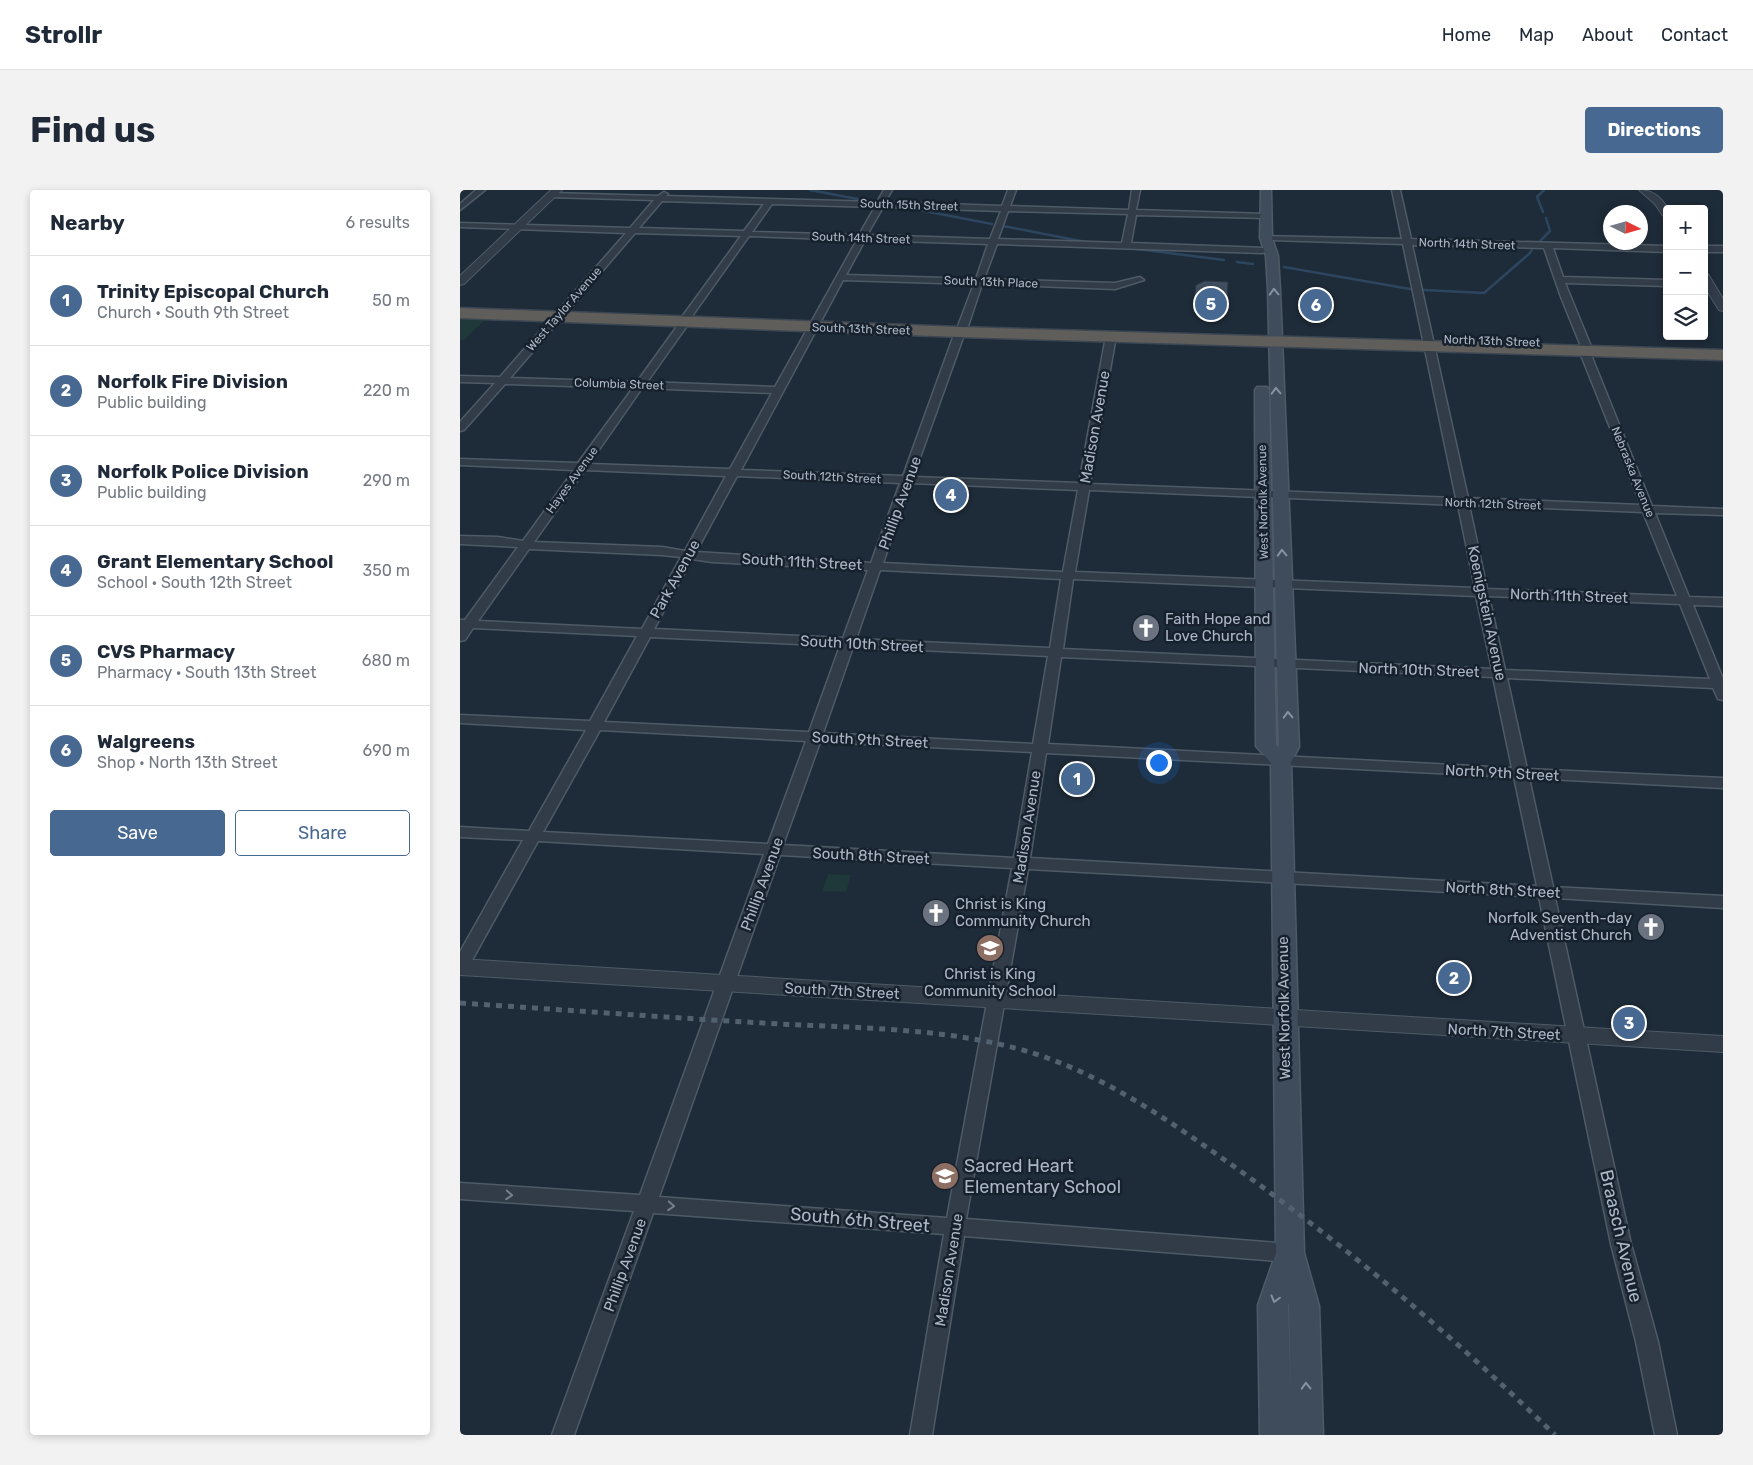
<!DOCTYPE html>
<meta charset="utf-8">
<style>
:root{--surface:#fff;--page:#f2f2f3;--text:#1f2937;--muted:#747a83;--line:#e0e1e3;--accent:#476891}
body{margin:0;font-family:Rubik,sans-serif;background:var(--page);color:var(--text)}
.controls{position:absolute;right:15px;top:15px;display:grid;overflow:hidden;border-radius:5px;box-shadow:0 2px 8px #0003}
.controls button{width:45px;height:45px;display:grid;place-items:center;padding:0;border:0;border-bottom:1px solid var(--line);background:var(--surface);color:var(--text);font:25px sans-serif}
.compass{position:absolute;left:1143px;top:15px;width:45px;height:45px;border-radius:50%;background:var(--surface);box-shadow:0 2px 8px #0003;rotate:95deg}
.you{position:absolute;left:698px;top:572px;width:18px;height:18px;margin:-12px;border:4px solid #fff;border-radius:50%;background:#1a73e8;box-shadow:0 0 0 8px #1a73e833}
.badge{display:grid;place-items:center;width:32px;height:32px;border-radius:50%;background:var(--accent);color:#fff;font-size:16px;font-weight:700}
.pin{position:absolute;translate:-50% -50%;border:2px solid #fff;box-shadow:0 1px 5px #0006}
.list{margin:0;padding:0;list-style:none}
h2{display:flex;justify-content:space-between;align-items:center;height:65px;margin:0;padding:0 20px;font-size:21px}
h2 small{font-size:16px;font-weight:400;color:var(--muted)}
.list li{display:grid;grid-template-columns:32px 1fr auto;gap:15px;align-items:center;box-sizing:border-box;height:90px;padding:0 20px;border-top:1px solid var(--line)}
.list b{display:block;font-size:19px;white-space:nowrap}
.list p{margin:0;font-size:16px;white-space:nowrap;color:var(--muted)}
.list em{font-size:16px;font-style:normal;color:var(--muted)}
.actions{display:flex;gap:10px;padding:15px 20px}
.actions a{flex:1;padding:11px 0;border:1px solid var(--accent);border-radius:5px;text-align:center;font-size:18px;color:var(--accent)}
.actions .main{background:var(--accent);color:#fff}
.icon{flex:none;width:28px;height:28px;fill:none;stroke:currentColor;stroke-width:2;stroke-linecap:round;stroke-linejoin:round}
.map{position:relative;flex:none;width:1263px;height:1245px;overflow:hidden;border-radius:5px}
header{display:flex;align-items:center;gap:30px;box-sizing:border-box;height:70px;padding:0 25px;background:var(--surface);border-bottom:1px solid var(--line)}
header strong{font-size:24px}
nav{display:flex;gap:28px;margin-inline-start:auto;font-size:18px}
.intro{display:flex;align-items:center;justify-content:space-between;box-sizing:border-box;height:120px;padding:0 30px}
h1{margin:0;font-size:35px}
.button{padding:12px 22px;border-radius:5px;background:var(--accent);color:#fff;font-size:18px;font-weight:700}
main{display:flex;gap:30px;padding:0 30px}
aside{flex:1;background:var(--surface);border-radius:5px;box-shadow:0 2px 8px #0003}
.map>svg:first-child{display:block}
.green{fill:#1f3839}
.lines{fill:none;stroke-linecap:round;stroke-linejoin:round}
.stream{stroke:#2d465f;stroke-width:2.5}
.minor-casing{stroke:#4f5a67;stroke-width:3}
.tertiary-casing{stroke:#4f5a67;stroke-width:2}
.secondary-casing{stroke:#4f5a67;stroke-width:3}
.trunk-casing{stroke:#3c4753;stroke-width:3}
.minor{fill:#313c48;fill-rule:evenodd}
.tertiary{fill:#313c48;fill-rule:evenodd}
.secondary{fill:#3f4c5c;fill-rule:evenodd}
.trunk{fill:#5f5e5b;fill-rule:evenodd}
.rail{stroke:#526170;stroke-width:5;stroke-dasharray:6 6;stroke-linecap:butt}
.wall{fill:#374553}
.building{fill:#405061;stroke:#2d3844}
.oneway{stroke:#8592a1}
.oneway2{stroke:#74808d}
.labels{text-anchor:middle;stroke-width:5;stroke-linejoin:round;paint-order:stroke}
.far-street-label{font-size:12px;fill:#abb7c6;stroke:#17212d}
.street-label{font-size:15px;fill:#abb7c6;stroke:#17212d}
.poi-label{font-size:15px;fill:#abb7c6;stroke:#17212d;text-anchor:start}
.near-poi-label{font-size:18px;fill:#abb7c6;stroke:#17212d;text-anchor:start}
.near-street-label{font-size:18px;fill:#abb7c6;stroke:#17212d}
</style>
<header>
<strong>Strollr</strong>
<nav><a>Home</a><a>Map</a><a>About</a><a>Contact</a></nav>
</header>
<div class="intro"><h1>Find us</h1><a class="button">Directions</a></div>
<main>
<aside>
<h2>Nearby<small>6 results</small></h2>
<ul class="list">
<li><span class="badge">1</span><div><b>Trinity Episcopal Church</b><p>Church · South 9th Street</p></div><em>50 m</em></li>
<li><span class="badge">2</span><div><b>Norfolk Fire Division</b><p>Public building</p></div><em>220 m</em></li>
<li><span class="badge">3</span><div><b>Norfolk Police Division</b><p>Public building</p></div><em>290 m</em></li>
<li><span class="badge">4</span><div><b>Grant Elementary School</b><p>School · South 12th Street</p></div><em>350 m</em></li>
<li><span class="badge">5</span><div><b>CVS Pharmacy</b><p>Pharmacy · South 13th Street</p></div><em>680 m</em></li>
<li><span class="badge">6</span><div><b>Walgreens</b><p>Shop · North 13th Street</p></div><em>690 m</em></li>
</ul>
<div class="actions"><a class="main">Save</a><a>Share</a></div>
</aside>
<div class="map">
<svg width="1263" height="1245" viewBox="0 0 1263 1245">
<rect width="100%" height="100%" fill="#1e2b38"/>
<!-- green -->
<g class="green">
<path d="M0 125H30L4 150H0Z"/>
<path d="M368 684 391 685 386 702 362 701Z"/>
</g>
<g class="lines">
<!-- stream -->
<g class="stream">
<path d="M350 0 408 11"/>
<path d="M449 18 532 34"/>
<path d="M1083 22 1077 7 1084 0"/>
<path d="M543 36 626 52"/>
<path d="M1077 54 1090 41 1086 28"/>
<path d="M669 58 764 70"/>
<path d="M777 72 793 74"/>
<path d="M824 77 950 99"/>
<path d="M964 100 1024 103 1070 63 1072 59"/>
</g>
<defs>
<g id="minor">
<path d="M16 0H25L0 20V14Z"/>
<path d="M424 0H432L425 12 542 16 548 0H556L550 16 669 20 672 0H680L676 20 807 24 811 26 807 28 676 25 671 53 805 58V62L802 63 537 54 524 89 655 93 680 87 684 90 655 99 522 94 508 136 503 139 498 136 514 94 383 90 281 280 443 286 495 142 500 139 505 142 453 287 619 293 646 146 651 143 656 146 630 294 996 308 943 54 806 50 802 48 803 46 942 49 932 0H940L951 49 1207 56V62L1093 58 1103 87 1207 90V96L1105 93 1130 154 1129 160 1192 316 1263 319V325L1195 323 1229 407 1263 408V416L1233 415 1263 489V510L1258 509 1253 498 1047 488 1067 579 1263 588V598L1069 588 1093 697 1263 706V718L1095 708 1171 1054 1198 1152 1217 1245H1195L1176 1152 1151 1054 1079 707 568 679 506 1029 830 1054 837 1057 840 1063 837 1069 830 1072 504 1046 472 1245H450L484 1044 193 1023 114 1245H92L174 1021 0 1009V993L180 1005 304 664 78 651 6 781 0 783V762L63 650 0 647V637L69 641 126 540 0 533V525L130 531 177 446 13 438 5 450 0 451V430H5L58 357 0 354V346L38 347 63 351 114 280 0 275V269L118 273 173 198 45 194 4 240 0 241V232L35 193 0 192V186L40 187 166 43 0 37V33L170 38 194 10 89 7 88 5 92 3 198 6 204 2 208 4 206 6 417 12ZM202 11 304 14 284 41 179 38ZM312 14 415 17 399 45 292 42ZM423 17 541 21 530 49 407 45ZM548 21 668 24 662 53 538 49ZM175 43 281 46 222 127 227 130 230 129 289 46 397 50 315 197 187 192 229 133 224 130 221 131 177 192 50 188ZM405 50 528 54 516 89 386 85ZM952 55 1084 58 1101 107 1120 154 1119 160 1181 315 1008 308ZM182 198 312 203 270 279 129 274ZM125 280 266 286 225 361 202 357 74 352ZM277 286 440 293 411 373 236 362ZM451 293 618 300 603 382 423 373ZM629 300 998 315 1015 398 615 382ZM1009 315 1183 322 1217 406 1027 399ZM69 359 202 365 221 367 182 439 18 431ZM232 369 252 372 408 380 383 448 194 439ZM420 380 601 389 590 458 396 449ZM613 389 1016 406 1032 479 603 459ZM1029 406 1220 414 1250 489 1045 480ZM190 447 380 456 349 542 144 532ZM393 457 588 466 573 554 363 543ZM601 467 1033 487 1052 578 588 554ZM140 540 346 551 308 654 83 642ZM360 552 572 562 554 668 323 655ZM586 563 1054 587 1077 696 570 668ZM320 665 552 678 487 1028 199 1007Z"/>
<rect x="1244" y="56" width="19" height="6"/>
</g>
<g id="tertiary">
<path d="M91 0H102L4 94 0 95V86Z"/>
<path d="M1179 0C1193 0 1201 7 1208 19H1207V27L1203 26 1195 14Z"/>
<path d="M1244 83 1248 84 1263 109V121L1259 120 1244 96Z"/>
<path d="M0 769 1263 846V862L0 785Z"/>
</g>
<path id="secondary" d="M801 0H811L812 48 818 66 820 100 839 557 831 572 844 1063 859 1116 863 1245H800L798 1115 816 1063 811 573 796 556 795 200 797 197H807L809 200 816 555 819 557 808 100 806 66 800 48ZM828 1113 829 1116 831 1212 828 1115Z"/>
<path id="trunk" d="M0 118 500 137 1263 160V170L500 147 0 128Z"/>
</defs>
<!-- minor casing -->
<use href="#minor" class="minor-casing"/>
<!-- tertiary casing -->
<use href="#tertiary" class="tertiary-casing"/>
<!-- secondary casing -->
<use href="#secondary" class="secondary-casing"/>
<!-- trunk casing -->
<use href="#trunk" class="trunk-casing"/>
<!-- minor -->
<use href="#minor" class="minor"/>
<!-- tertiary -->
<use href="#tertiary" class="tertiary"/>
<!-- secondary -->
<use href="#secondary" class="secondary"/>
<!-- trunk -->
<use href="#trunk" class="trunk"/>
<!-- rail -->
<path class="rail" d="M0 813C107 820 213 828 320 834 399 838 481 838 559 859 636 880 704 927 769 973 885 1055 993 1146 1095 1245"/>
</g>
<!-- wall -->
<path class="wall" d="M768 92 766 123 733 122 734 110Z"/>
<!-- building -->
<path class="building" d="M745 91 768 92 767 111 734 110 736 95Z"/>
<!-- one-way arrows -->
<defs><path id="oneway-chevron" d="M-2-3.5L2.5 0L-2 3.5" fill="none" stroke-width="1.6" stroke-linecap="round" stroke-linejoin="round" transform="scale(1.25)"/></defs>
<g class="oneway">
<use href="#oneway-chevron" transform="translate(814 102) rotate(-92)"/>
<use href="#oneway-chevron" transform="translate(816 201) rotate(-92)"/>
<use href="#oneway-chevron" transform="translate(822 363) rotate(-92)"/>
<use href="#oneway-chevron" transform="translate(828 525) rotate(-92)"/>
<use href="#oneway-chevron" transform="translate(815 1109) rotate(105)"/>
<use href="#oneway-chevron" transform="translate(846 1196) rotate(-92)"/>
</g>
<g class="oneway2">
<use href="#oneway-chevron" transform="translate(49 1005) rotate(4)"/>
<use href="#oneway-chevron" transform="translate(211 1016) rotate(4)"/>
</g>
<!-- icons -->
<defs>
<symbol id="church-disc" viewBox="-11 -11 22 22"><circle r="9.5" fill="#6b7280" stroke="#17212d"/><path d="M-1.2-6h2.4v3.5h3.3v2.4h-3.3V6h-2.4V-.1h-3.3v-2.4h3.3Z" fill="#fff"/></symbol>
<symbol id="school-disc" viewBox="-11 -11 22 22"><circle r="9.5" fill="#8d6e63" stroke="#17212d"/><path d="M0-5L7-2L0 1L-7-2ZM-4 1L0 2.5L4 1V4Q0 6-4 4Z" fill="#fff"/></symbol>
</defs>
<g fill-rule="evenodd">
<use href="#church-disc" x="670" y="422" width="32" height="32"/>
<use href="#church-disc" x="460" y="707" width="32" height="32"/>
<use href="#church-disc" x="1175" y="721" width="32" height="32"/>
<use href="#school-disc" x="514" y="742" width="32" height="32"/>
<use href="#school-disc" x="469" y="970" width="32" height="32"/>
</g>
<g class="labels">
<!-- far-street labels -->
<g class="far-street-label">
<text transform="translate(449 15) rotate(2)" y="4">South 15th Street</text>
<text transform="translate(401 48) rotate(2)" y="4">South 14th Street</text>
<text transform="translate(1007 54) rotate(2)" y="4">North 14th Street</text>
<text transform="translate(531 92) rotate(2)" y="4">South 13th Place</text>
<text transform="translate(104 119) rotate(-49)" y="4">West Taylor Avenue</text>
<text transform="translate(401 139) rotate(2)" y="4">South 13th Street</text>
<text transform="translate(1032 151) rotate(2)" y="4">North 13th Street</text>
<text transform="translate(159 194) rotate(2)" y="4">Columbia Street</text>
<text transform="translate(1173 282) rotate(68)" y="4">Nebraska Avenue</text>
<text transform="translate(372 287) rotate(3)" y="4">South 12th Street</text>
<text transform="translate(112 290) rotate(-54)" y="4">Hayes Avenue</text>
<text transform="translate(803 312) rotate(-91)" y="4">West Norfolk Avenue</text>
<text transform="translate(1033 314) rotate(2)" y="4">North 12th Street</text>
</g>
<!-- street labels -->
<g class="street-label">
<text transform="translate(635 237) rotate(-80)" y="5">Madison Avenue</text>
<text transform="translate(440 313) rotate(-70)" y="5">Phillip Avenue</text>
<text transform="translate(342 372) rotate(3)" y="5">South 11th Street</text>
<text transform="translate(215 389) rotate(-61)" y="5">Park Avenue</text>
<text transform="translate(1109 406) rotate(2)" y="5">North 11th Street</text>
<text transform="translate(1027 423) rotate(78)" y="5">Koenigstein Avenue</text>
<text transform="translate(402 454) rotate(3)" y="5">South 10th Street</text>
<text transform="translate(959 480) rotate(2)" y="5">North 10th Street</text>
<text transform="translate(410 550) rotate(3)" y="5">South 9th Street</text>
<text transform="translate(1042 583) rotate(3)" y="5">North 9th Street</text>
<text transform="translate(567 637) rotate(-81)" y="5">Madison Avenue</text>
<text transform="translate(411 666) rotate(3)" y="5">South 8th Street</text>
<text transform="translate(302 694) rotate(-70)" y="5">Phillip Avenue</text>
<text transform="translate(1043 700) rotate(3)" y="5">North 8th Street</text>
<text transform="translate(382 801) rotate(3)" y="5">South 7th Street</text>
<text transform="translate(824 818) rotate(-91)" y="5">West Norfolk Avenue</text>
<text transform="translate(1044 842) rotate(3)" y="5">North 7th Street</text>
<text transform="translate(165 1075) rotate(-70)" y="5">Phillip Avenue</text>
<text transform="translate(489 1080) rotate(-81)" y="5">Madison Avenue</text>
</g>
<!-- poi labels -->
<g class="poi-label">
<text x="705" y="434">Faith Hope and<tspan x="705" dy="17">Love Church</tspan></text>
<text x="495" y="719">Christ is King<tspan x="495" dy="17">Community Church</tspan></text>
<text x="1172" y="733" text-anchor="end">Norfolk Seventh-day<tspan x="1172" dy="17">Adventist Church</tspan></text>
<text x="530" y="789" text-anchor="middle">Christ is King<tspan x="530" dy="17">Community School</tspan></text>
</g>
<!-- near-poi labels -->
<g class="near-poi-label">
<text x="504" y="982">Sacred Heart<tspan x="504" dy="21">Elementary School</tspan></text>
</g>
<!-- near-street labels -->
<g class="near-street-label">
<text transform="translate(400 1030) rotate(5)" y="6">South 6th Street</text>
<text transform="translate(1161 1046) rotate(77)" y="6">Braasch Avenue</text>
</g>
</g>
</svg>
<div class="controls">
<button>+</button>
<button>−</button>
<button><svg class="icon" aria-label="layers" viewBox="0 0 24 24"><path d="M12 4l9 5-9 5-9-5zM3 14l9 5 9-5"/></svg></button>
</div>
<svg class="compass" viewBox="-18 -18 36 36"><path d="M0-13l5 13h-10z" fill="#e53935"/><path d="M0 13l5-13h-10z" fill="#747a83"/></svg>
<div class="you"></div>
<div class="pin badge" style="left:617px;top:589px">1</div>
<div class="pin badge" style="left:994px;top:788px">2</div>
<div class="pin badge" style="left:1169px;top:833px">3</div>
<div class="pin badge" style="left:491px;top:305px">4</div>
<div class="pin badge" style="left:751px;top:114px">5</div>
<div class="pin badge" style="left:856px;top:115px">6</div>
</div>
</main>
